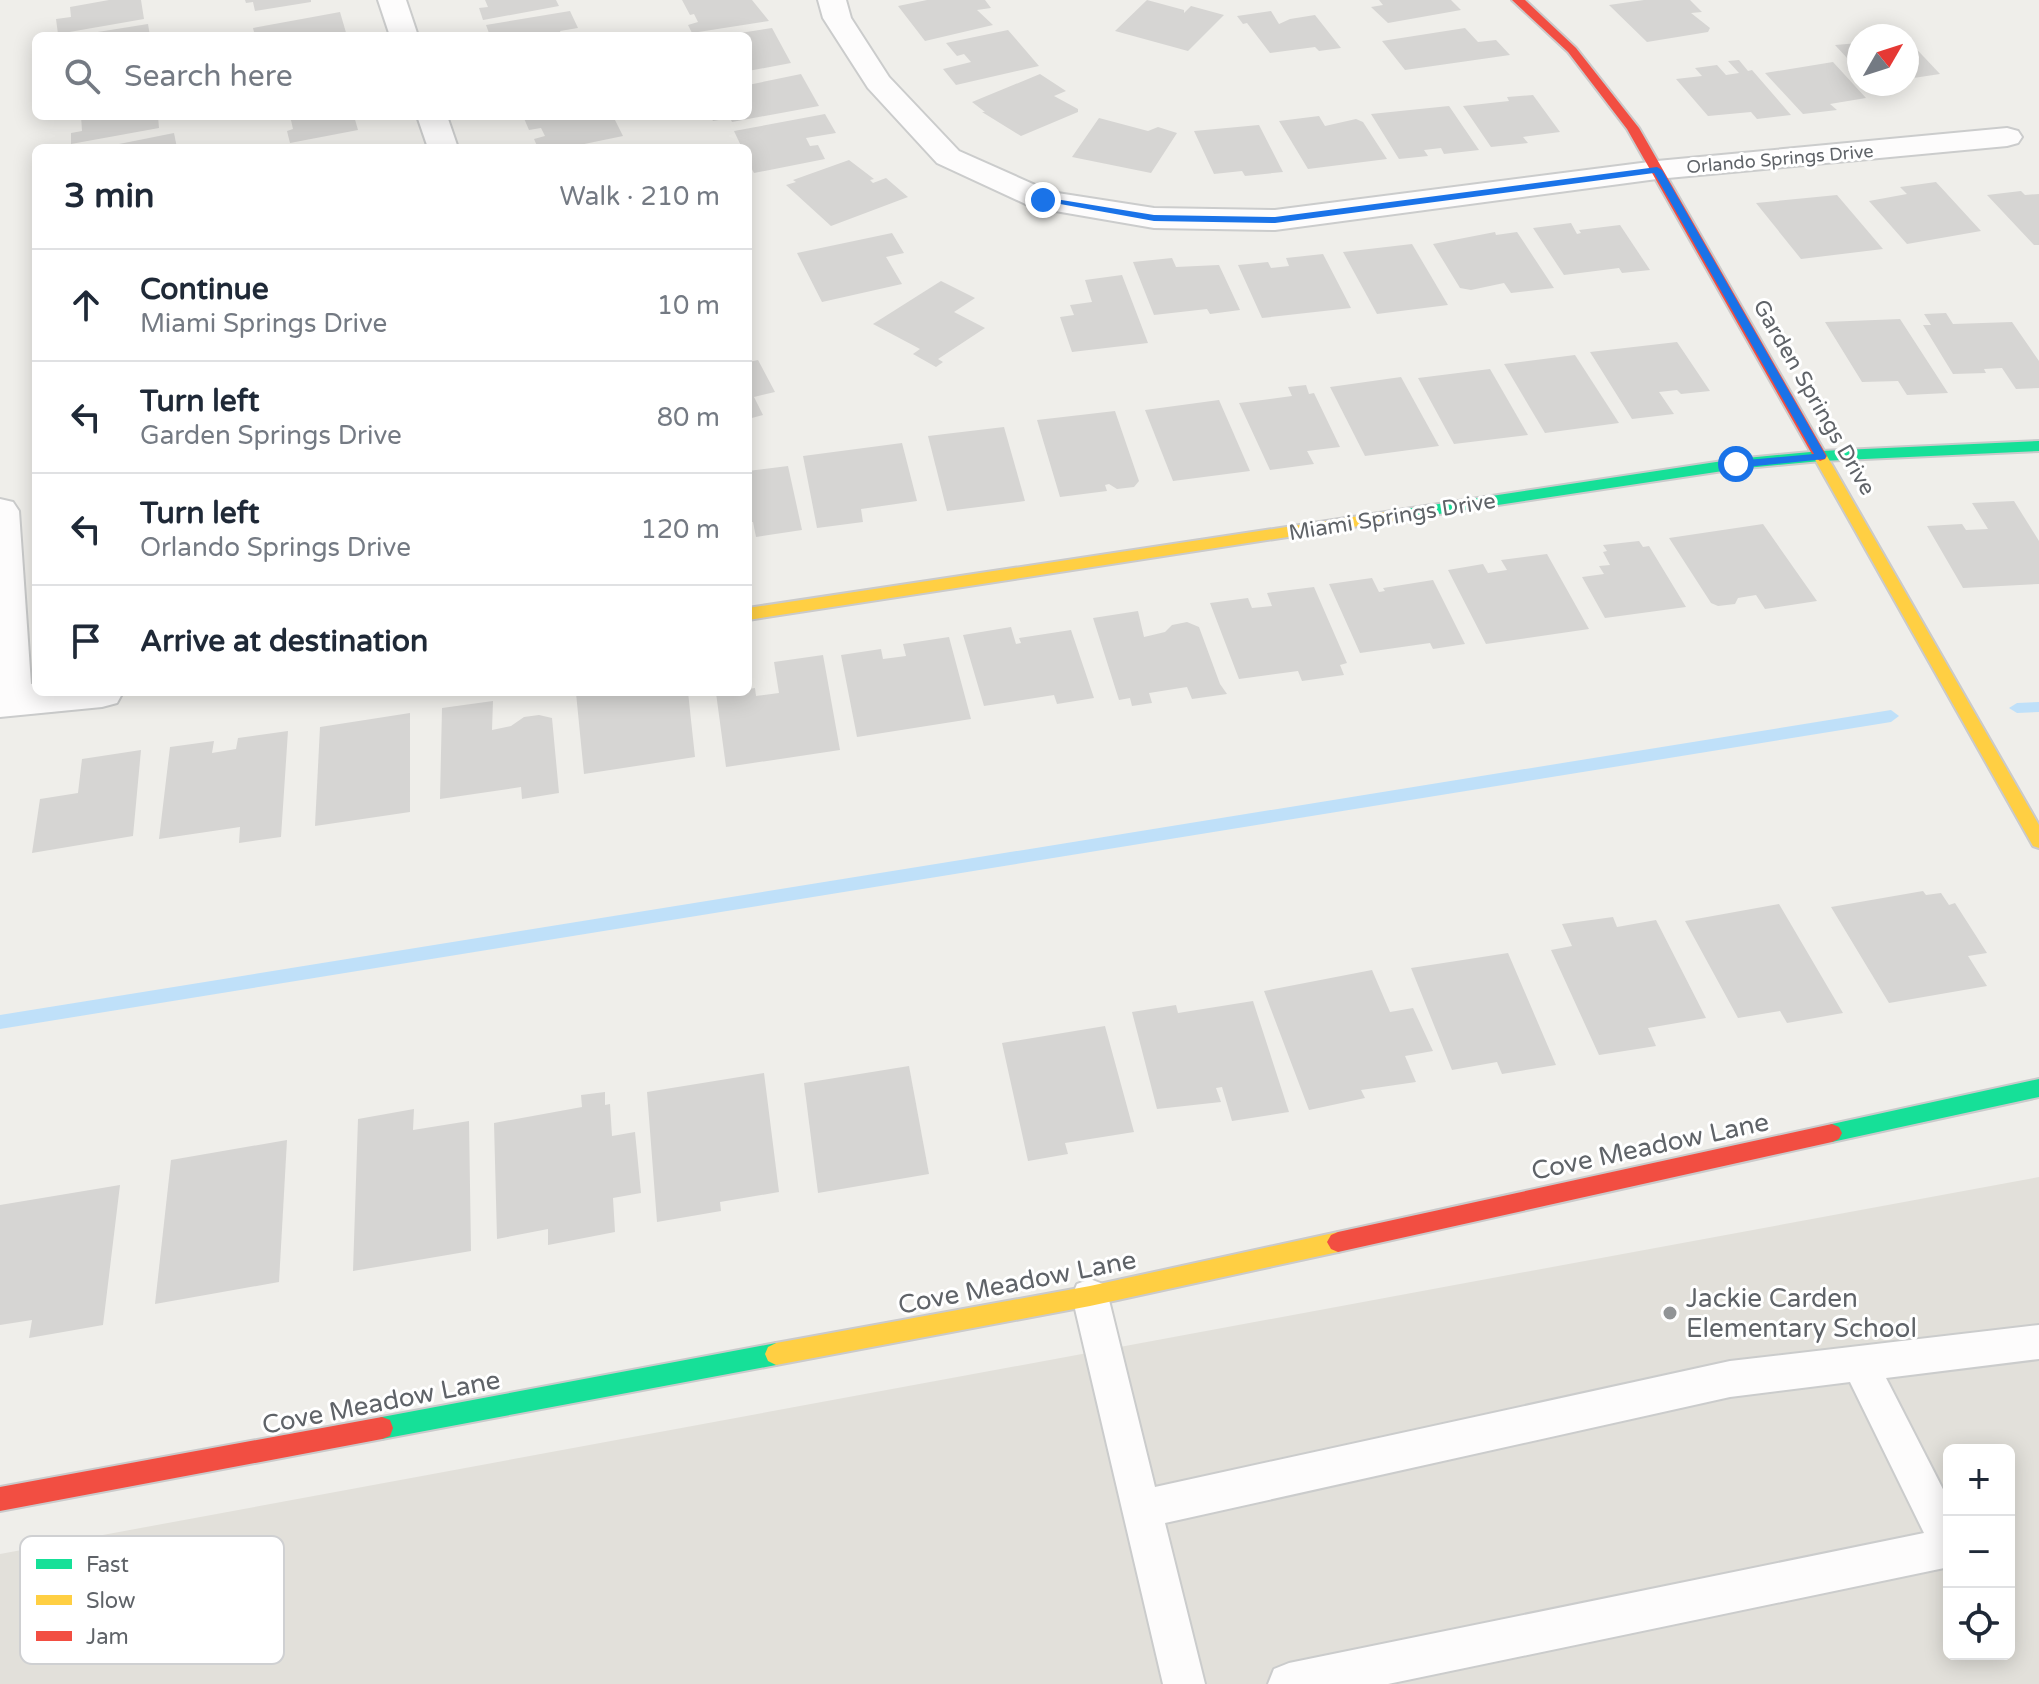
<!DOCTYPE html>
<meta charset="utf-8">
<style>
:root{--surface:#fff;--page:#f2f2f3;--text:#1f2937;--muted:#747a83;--line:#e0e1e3}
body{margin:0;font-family:"Varela Round",sans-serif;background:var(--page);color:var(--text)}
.controls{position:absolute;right:24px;bottom:24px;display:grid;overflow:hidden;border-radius:12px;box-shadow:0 4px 20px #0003}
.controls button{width:72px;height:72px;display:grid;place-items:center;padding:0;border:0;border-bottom:2px solid var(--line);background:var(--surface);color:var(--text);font:40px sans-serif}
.compass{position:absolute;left:1847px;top:24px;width:72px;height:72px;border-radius:50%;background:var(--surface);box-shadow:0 4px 20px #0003;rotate:51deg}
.stop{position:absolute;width:24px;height:24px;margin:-18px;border:6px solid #1a73e8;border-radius:50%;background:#fff}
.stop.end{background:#1a73e8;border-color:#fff;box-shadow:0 2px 8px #0008}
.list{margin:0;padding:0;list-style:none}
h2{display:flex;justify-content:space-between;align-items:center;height:104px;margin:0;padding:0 32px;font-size:34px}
h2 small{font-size:26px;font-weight:400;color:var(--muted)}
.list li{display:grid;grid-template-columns:52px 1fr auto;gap:24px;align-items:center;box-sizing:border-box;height:112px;padding:0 32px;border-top:2px solid var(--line)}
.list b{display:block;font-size:30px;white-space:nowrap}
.list p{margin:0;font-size:26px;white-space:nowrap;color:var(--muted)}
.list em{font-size:26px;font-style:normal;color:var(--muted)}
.icon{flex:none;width:44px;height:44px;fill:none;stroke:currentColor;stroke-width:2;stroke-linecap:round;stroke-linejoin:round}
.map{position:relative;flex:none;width:2039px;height:1684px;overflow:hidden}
.search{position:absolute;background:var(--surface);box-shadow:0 4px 20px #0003;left:32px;top:32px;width:720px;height:88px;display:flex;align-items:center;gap:20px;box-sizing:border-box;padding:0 28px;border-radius:12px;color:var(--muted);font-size:30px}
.panel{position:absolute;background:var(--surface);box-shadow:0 4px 20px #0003;left:32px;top:144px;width:720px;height:552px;border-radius:12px}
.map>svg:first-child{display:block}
.education{fill:#e2e0da;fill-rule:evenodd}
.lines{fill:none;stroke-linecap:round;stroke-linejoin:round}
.stream{fill:#bfe0f9;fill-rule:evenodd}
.building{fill:#d6d5d3}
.lane-casing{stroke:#cbcccc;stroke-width:4}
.street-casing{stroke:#cbcccc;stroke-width:4}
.fast-casing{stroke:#cacacb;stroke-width:4}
.slow-casing{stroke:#cacacb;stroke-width:4}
.jam-casing{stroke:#cacacb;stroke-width:4}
.lane{fill:#fdfcfc;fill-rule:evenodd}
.street{fill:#fdfcfc;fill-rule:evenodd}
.fast{fill:#16e098;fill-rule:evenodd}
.slow{fill:#ffcf43;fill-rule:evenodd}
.jam{fill:#f24e42;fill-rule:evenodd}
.route{fill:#1a73e8}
.poi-dot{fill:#919496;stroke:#fff;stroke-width:3}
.labels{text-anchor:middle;stroke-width:6;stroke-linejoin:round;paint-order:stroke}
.far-street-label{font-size:18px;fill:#5f6368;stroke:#fff}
.street-label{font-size:22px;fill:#5f6368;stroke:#fff}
.near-street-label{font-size:26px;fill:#5f6368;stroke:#fff}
.near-poi-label{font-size:26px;fill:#5f6368;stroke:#fff;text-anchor:start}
.key{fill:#fff;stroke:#cfd0d2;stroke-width:2}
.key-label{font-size:22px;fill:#5f6368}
</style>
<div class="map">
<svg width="2039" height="1684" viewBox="0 0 2039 1684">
<rect width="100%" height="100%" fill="#efeeea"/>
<!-- education -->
<path class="education" d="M2039 1177V1684H0V1554ZM1949 1450H2009V1654H1949Z"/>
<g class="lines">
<!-- stream -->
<g class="stream">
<path d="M2039 702V712L2017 713 2009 708 2017 703Z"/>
<path d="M1891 710 1899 716 1891 722 0 1029V1015Z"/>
</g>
</g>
<!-- building -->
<g class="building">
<path d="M109 0H141L144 19 58 34 56 19 71 17 70 7Z"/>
<path d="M245 0H311V2L255 11 253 2 246 3Z"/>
<path d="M485 0H556L559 6 483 20 479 8 488 7Z"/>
<path d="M682 0H752L769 21 692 33 688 25 698 22 694 14 690 15Z"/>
<path d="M927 0H985L991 8 977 10 993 25 925 41 898 6Z"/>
<path d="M1147 0 1184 10V13L1191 6 1224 15 1188 51 1115 31Z"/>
<path d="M1379 0H1451L1461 10 1388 23 1371 7 1383 5Z"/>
<path d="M1644 0H1690L1702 12 1691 13 1710 28 1708 32 1647 42 1609 5Z"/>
<path d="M570 11 578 28 560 31 562 36H490L486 25Z"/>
<path d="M1271 11 1279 24 1290 19 1315 15 1341 48 1319 51 1315 47 1270 53 1247 23 1243 24 1237 16Z"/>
<path d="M340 12 347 36H255L253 28Z"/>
<path d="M148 24 150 36H85V34Z"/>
<path d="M772 28 791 63 748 71V36L734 34Z"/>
<path d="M1465 28 1478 42 1496 40 1510 55 1405 70 1382 41Z"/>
<path d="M1008 30 1039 66 956 85 943 69 971 62 964 54 957 56 946 43Z"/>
<path d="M1907 39 1940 74 1907 79Z"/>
<path d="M1859 43V71L1835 45Z"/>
<path d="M1739 60 1748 71 1752 70 1791 115 1757 119 1751 112 1708 116 1676 79 1702 76 1695 68 1717 65 1726 75 1739 73 1728 61Z"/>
<path d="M1833 62 1866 98 1830 104 1837 110 1803 114 1765 73Z"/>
<path d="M801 74 819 106 732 122 730 118 713 121 710 116H748V85Z"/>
<path d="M1040 74 1066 91 1054 96 1078 109V112L1021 136 982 112H985L972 102Z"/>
<path d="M1533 95 1560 132 1523 137 1528 143 1491 147 1463 106 1509 101 1507 97Z"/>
<path d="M1449 106 1479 150 1444 154 1441 148 1424 150 1428 156 1399 159 1371 114Z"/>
<path d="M825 114 836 133 806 138 810 146 818 145 825 159 754 173 748 162V148H742L734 131Z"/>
<path d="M81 116H158L159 128 71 144V133L82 131Z"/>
<path d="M290 116H354L358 130 290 143 287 131 293 129Z"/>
<path d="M523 116H613L623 136 565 148H538L534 139 545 136 541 128 529 130Z"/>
<path d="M1319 116 1325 126 1356 119 1363 122 1387 159 1308 169 1279 121Z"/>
<path d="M1099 118 1148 131 1158 127 1177 133 1151 173 1072 157Z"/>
<path d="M1259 125 1283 172 1245 176 1242 171 1214 174 1194 131Z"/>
<path d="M174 133 177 148H104V147Z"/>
<path d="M849 160 874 179 870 180 873 183 886 178 908 197 831 226 786 185 796 182 793 180Z"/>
<path d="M1936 182 1981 231 1907 244 1869 201 1907 194 1900 187Z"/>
<path d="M2021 191 2025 195 2039 194V245H2034L1987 195Z"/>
<path d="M1837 195 1883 249 1801 259 1756 203Z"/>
<path d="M1571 223 1577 234 1581 233 1579 230 1620 225 1650 270 1622 273 1619 268 1564 275 1533 228Z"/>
<path d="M1495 232 1496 235 1517 232 1554 288 1511 293 1504 283 1471 290 1460 288 1433 244Z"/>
<path d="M892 233 904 253 886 257 902 284 822 302 797 253Z"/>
<path d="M1412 244 1448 305 1377 314 1343 252Z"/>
<path d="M1323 254 1351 308 1262 318 1238 265 1268 262 1271 268 1289 266 1286 258Z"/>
<path d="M1172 258 1176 267 1219 265 1240 310 1210 314 1207 309 1154 315 1133 262Z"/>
<path d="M1122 275 1148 343 1072 352 1060 317 1074 315 1070 305 1092 302 1085 280Z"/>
<path d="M941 281 975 298 954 312 985 328 938 359 943 362 936 367 913 354 920 349 873 324Z"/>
<path d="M1946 313 1953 324 2012 322 2039 361V388L2016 389 2002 368 1984 369 1986 373 1953 374 1923 325H1931L1924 314Z"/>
<path d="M1900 319 1948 393 1907 395 1898 381 1862 382 1825 322Z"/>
<path d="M1677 342 1710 391 1681 394 1677 390 1659 392 1674 414 1632 419 1590 352Z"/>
<path d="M1575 355 1619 423 1545 433 1504 364Z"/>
<path d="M758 360 775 392 754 397 763 415 748 419V362Z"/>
<path d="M1490 369 1528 435 1454 444 1418 378Z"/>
<path d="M1401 377 1439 446 1365 456 1330 387Z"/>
<path d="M1306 385 1309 394 1314 393 1340 447 1307 451 1314 464 1270 470 1239 403 1292 396 1288 387Z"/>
<path d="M1219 400 1250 471 1173 481 1145 410Z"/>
<path d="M1115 411 1139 481 1134 487 1117 489 1109 484 1105 485 1107 491 1060 497 1037 420Z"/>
<path d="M1004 427 1025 501 947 511 928 436Z"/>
<path d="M902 443 917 501 861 509 863 522 817 528 803 456Z"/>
<path d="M788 466 802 530 756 537 753 522H748V471Z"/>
<path d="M2014 501 2039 541V584L1963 588 1927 526 1962 524 1966 530 1988 529 1972 503Z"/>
<path d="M1763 524 1817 601 1765 609 1756 595 1738 598 1735 604 1718 606 1711 603 1669 538Z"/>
<path d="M1639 541 1643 547 1649 546 1686 607 1605 618 1582 577 1604 574 1599 566 1610 565 1603 552 1607 551 1603 545Z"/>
<path d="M1547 554 1589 629 1486 644 1448 570 1483 564 1488 573 1507 570 1501 560Z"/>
<path d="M1372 578 1379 592 1385 591 1383 588 1433 580 1465 644 1433 649 1430 643 1360 653 1329 584Z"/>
<path d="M1314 587 1347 663 1340 665 1344 675 1302 681 1298 671 1239 679 1210 603 1248 598 1252 608 1272 606 1267 593Z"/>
<path d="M1138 611 1144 637 1165 632 1172 625 1187 622 1199 627 1220 684 1227 694 1192 699 1187 687 1149 693 1152 703 1132 706 1130 698 1119 700 1093 618Z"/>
<path d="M1011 627 1016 644 1021 643 1019 638 1071 630 1094 698 1057 704 1054 695 984 706 963 635Z"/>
<path d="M949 637 971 719 857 737 841 655 881 649 883 659 906 656 903 644Z"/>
<path d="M823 655 840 750 726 767 716 693 748 692V689L755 688 756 696 779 693 774 662Z"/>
<path d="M613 692V696L638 692H688L695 757 584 774 576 693Z"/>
<path d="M493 701 492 730 511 726 524 717 539 715 552 718 559 793 522 799 521 787 440 799 442 708Z"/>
<path d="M410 713V812L315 826 320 727Z"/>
<path d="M288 731 281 837 239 843 240 827 159 839 170 747 214 741 212 753 236 749 238 738Z"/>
<path d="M141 750 133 836 32 853 40 799 78 793 82 759Z"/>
<path d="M1923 891 1926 895 1941 893 1949 905 1955 903 1987 953 1968 956 1987 986 1889 1003 1831 907Z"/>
<path d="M1779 904 1843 1013 1787 1023 1780 1011 1738 1018 1685 921Z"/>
<path d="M1613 917 1617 927 1656 920 1706 1018 1648 1028 1656 1046 1599 1055 1551 950 1572 946 1562 924Z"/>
<path d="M1508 953 1556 1065 1502 1074 1497 1062 1452 1070 1411 968Z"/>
<path d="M1372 970 1390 1012 1413 1008 1433 1051 1405 1056 1416 1082 1361 1090 1365 1098 1309 1110 1264 991Z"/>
<path d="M1253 1001 1289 1112 1232 1121 1222 1087 1216 1088 1221 1102 1157 1109 1132 1012 1176 1005 1178 1013Z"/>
<path d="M1105 1026 1134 1132 1065 1143 1068 1154 1028 1161 1002 1043Z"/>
<path d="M909 1066 929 1174 818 1193 804 1083Z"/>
<path d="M764 1073 779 1192 720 1202 721 1211 657 1222 647 1092Z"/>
<path d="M605 1092V1105L610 1104 612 1136 635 1132 641 1193 613 1198 615 1232 548 1245V1229L497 1239 494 1123 582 1107 581 1095Z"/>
<path d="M414 1109 413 1130 469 1121 471 1251 353 1271 358 1119Z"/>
<path d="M287 1140 279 1282 155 1304 171 1160Z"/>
<path d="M120 1185 103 1325 29 1338 32 1320 0 1325V1205Z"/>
</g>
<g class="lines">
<defs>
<path id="lane" d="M1090 1279 1103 1284 1108 1296 1155 1487 1730 1361 2039 1325V1359L1886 1378 1949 1501V1567L1388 1684H1268L1274 1669 1289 1663 1924 1533 1850 1382 1730 1397 1165 1523 1205 1684H1163L1072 1296 1077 1284Z"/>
<g id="street">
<path d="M378 0H406L418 36H390Z"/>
<path d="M818 0H846L851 18 889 77 959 151 1051 192 1154 208 1275 210 1657 161 2007 128 2018 131 2022 137 2018 143 2007 146 1657 179 1275 230 1154 228 1032 207 937 163 868 88 823 18Z"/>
<path d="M417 116H447L458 148H428Z"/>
<path d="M0 499 13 502 19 511 31 684 36 683V692H123L117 703 102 707 0 717Z"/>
</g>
<g id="fast">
<path d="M2039 441V451L1821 461 1736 469 1399 520 1391 515 1399 510 1736 459 1821 451Z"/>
<path d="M2039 1079V1097L1832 1142 1825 1139 1822 1133 1825 1127 1832 1124Z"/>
<path d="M776 1343 784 1347 787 1354 784 1361 776 1365 382 1439 374 1436 371 1428 374 1420 382 1417Z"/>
</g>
<g id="slow">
<path d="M1820 451 1827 456 2039 825V848L2033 846 1813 456Z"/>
<path d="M1399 510 1407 515 1404 519 748 620V608Z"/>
<path d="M1338 1232 1345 1235 1349 1242 1345 1249 1338 1252 1090 1306 776 1365 768 1361 765 1354 768 1347 776 1343 1090 1286Z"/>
</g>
<g id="jam">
<path d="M1512 0H1525L1576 48 1639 128 1827 456 1825 459 1820 461 1813 456 1627 129 1568 52Z"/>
<path d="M1832 1124 1839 1127 1842 1133 1839 1139 1832 1142 1338 1252 1331 1249 1327 1242 1331 1235 1338 1232Z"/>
<path d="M382 1417 390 1420 393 1428 390 1436 382 1439 0 1511V1487Z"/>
</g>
</defs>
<!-- lane casing -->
<use href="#lane" class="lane-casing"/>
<!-- street casing -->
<use href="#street" class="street-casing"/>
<!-- fast casing -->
<use href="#fast" class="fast-casing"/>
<!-- slow casing -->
<use href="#slow" class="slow-casing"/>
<!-- jam casing -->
<use href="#jam" class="jam-casing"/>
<!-- lane -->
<use href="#lane" class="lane"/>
<!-- street -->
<use href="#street" class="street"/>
<!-- fast -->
<use href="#fast" class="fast"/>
<!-- slow -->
<use href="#slow" class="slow"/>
<!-- jam -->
<use href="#jam" class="jam"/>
</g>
<!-- route -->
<path class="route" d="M1657 167 1662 170 1826 456 1825 459 1736 468 1730 464 1736 461 1814 454 1654 173 1275 223 1154 221 1038 200 1043 197 1154 215 1275 217Z"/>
<!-- markers -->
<circle class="poi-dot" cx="1670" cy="1313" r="8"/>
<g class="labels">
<!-- far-street labels -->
<g class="far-street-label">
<text transform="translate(1780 159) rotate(-5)" y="6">Orlando Springs Drive</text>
</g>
<!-- street labels -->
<g class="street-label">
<text transform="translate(1815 397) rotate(60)" y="8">Garden Springs Drive</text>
<text transform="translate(1392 516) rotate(-9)" y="8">Miami Springs Drive</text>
</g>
<!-- near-street labels -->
<g class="near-street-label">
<text transform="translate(1650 1146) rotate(-12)" y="9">Cove Meadow Lane</text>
<text transform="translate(1017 1282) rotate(-11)" y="9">Cove Meadow Lane</text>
<text transform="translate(381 1402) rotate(-11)" y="9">Cove Meadow Lane</text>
</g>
<!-- near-poi labels -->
<g class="near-poi-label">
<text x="1686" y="1307">Jackie Carden<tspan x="1686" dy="30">Elementary School</tspan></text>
</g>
</g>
<!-- legend -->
<rect x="20" y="1536" width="264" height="128" rx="12" class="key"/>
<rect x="36" y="1559" width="36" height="10" fill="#16e098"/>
<rect x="36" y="1595" width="36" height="10" fill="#ffcf43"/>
<rect x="36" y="1631" width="36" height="10" fill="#f24e42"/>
<g class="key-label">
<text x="86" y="1572">Fast</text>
<text x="86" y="1608">Slow</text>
<text x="86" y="1644">Jam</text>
</g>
</svg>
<div class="controls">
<button>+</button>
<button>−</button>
<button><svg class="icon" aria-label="locate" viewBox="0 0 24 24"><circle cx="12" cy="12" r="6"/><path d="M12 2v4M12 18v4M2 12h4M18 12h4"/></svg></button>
</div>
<svg class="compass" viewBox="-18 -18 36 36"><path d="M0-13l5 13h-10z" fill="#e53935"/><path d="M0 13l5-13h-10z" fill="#747a83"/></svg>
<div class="stop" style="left:1736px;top:464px"></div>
<div class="stop end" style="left:1043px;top:200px"></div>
<div class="search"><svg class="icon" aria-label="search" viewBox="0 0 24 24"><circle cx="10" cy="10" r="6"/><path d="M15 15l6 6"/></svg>Search here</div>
<section class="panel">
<h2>3 min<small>Walk · 210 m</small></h2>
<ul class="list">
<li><svg class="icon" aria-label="ahead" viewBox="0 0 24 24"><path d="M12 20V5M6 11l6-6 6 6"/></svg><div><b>Continue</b><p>Miami Springs Drive</p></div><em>10 m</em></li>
<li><svg class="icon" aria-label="left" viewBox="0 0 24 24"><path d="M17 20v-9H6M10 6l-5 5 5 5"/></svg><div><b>Turn left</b><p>Garden Springs Drive</p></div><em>80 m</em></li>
<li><svg class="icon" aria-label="left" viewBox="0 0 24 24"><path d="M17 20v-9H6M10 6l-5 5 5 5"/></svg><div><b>Turn left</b><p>Orlando Springs Drive</p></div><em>120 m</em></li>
<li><svg class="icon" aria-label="arrive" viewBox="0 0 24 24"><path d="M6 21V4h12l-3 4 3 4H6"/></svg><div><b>Arrive at destination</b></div></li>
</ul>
</section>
</div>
